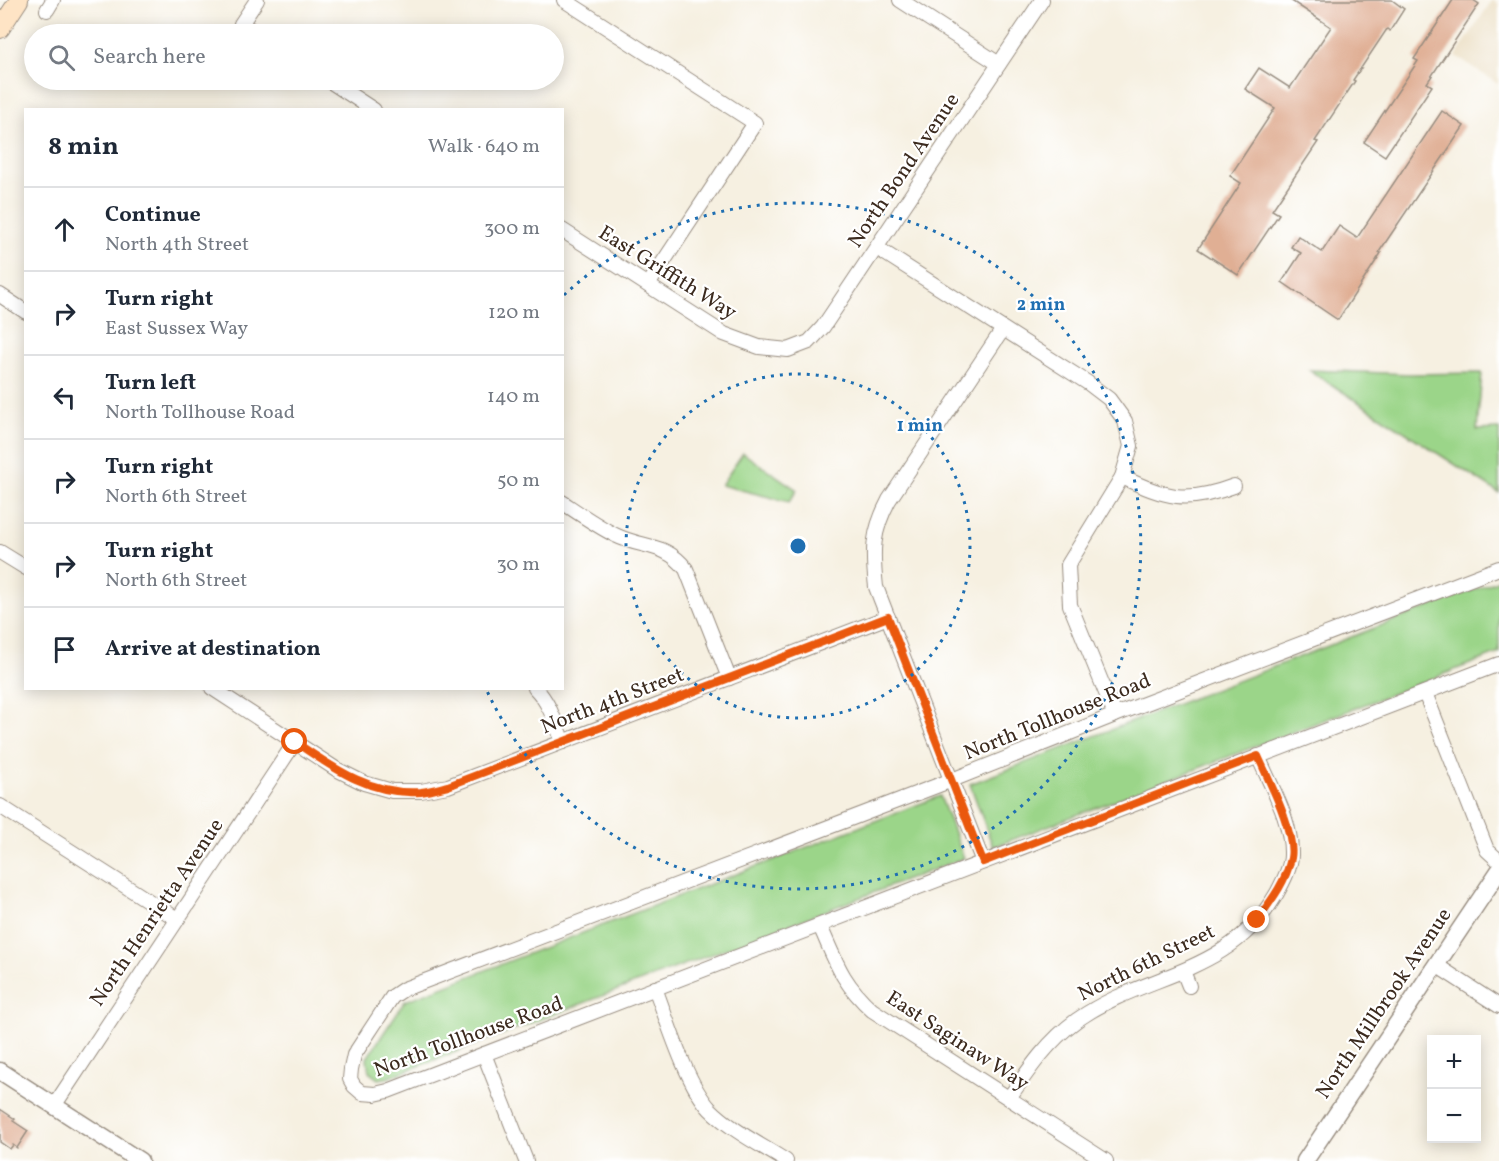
<!DOCTYPE html>
<meta charset="utf-8">
<style>
:root{--surface:#fff;--page:#f6f6f7;--text:#1f2937;--muted:#747a83;--line:#e0e1e3}
body{margin:0;font-family:Vollkorn,serif;background:var(--page);color:var(--text)}
.controls{position:absolute;right:18px;bottom:18px;display:grid;overflow:hidden;border-radius:0px;box-shadow:0 3px 15px #0003}
.controls button{width:54px;height:54px;display:grid;place-items:center;padding:0;border:0;border-bottom:2px solid var(--line);background:var(--surface);color:var(--text);font:30px sans-serif}
.stop{position:absolute;width:18px;height:18px;margin:-14px;border:4px solid #ea580c;border-radius:50%;background:#fff}
.stop.end{background:#ea580c;border-color:#fff;box-shadow:0 2px 6px #0008}
.list{margin:0;padding:0;list-style:none}
h2{display:flex;justify-content:space-between;align-items:center;height:78px;margin:0;padding:0 24px;font-size:26px}
h2 small{font-size:20px;font-weight:400;color:var(--muted)}
.list li{display:grid;grid-template-columns:39px 1fr auto;gap:18px;align-items:center;box-sizing:border-box;height:84px;padding:0 24px;border-top:2px solid var(--line)}
.list b{display:block;font-size:22px;white-space:nowrap}
.list p{margin:0;font-size:20px;white-space:nowrap;color:var(--muted)}
.list em{font-size:20px;font-style:normal;color:var(--muted)}
.icon{flex:none;width:33px;height:33px;fill:none;stroke:currentColor;stroke-width:2;stroke-linecap:round;stroke-linejoin:round}
.map{position:relative;flex:none;width:1499px;height:1161px;overflow:hidden}
.search{position:absolute;background:var(--surface);box-shadow:0 3px 15px #0003;left:24px;top:24px;width:540px;height:66px;display:flex;align-items:center;gap:15px;box-sizing:border-box;padding:0 21px;border-radius:33px;color:var(--muted);font-size:22px}
.panel{position:absolute;background:var(--surface);box-shadow:0 3px 15px #0003;left:24px;top:108px;width:540px;height:582px;border-radius:0px}
.map>svg:first-child{display:block}
.built{fill:#e8d9ba}
.green{fill:#9bd589;stroke:#6b8054;stroke-width:1.5}
.building{fill:#e0af94}
.lines{fill:none;stroke-linecap:round;stroke-linejoin:round}
.minor-casing{stroke:#988d80;stroke-width:16}
.tertiary-casing{stroke:#988d80;stroke-width:19}
.secondary-casing{stroke:#988d80;stroke-width:20}
.minor{stroke:#fff;stroke-width:14}
.tertiary{stroke:#fff;stroke-width:16}
.secondary{stroke:#fee4c5;stroke-width:18}
.route{stroke:#ea580c;stroke-width:8}
.ring{fill:none;stroke:#1f6fb2;stroke-width:3;stroke-dasharray:3 6}
.labels{text-anchor:middle;stroke-width:4.5;stroke-linejoin:round;paint-order:stroke}
.street-label{font-size:21px;fill:#3b2a1e;stroke:#fff}
.centre{fill:#1f6fb2;stroke:#fff;stroke-width:3}
.ring-label{font-size:18px;text-anchor:middle;font-weight:bold;fill:#1f6fb2;stroke:#fff;stroke-width:4.5;stroke-linejoin:round;paint-order:stroke}
</style>
<div class="map">
<svg width="1499" height="1161" viewBox="0 0 1499 1161">
<rect width="100%" height="100%" fill="#fff"/>
<filter id="ink" filterUnits="userSpaceOnUse"><feTurbulence type="fractalNoise" baseFrequency=".0167" numOctaves="2"/><feDisplacementMap in="SourceGraphic" scale="12" xChannelSelector="R" yChannelSelector="G"/><feConvolveMatrix kernelMatrix="1 2 1 2 8 2 1 2 1" color-interpolation-filters="sRGB"/></filter>
<filter id="wash" filterUnits="userSpaceOnUse"><feTurbulence type="fractalNoise" baseFrequency=".008" numOctaves="4" result="noise"/><feDisplacementMap in="SourceGraphic" scale="24" xChannelSelector="R" yChannelSelector="G"/><feGaussianBlur stdDeviation="1.35" result="paint"/><feColorMatrix in="noise" values="0 0 0 0 0 0 0 0 0 0 0 0 0 0 0 0 0 1.4 0 .05"/><feComposite in="paint" operator="in"/></filter>
<g filter="url(#wash)">
<rect width="100%" height="100%" fill="#f6f0e1"/>
<!-- built -->
<path class="built" d="M1492 0 1499 5 1498 84 1456 56Z"/>
<!-- green -->
<g class="green">
<path d="M1309 370 1409 374 1482 373 1477 430 1499 429V493Z"/>
<path d="M743 453 797 490 789 502 721 485Z"/>
<path d="M1499 580V653L993 847 970 784Z"/>
<path d="M940 796 964 858 387 1078 378 1079 369 1072 367 1058 405 1001Z"/>
</g>
<g id="blocks">
<!-- building -->
<g class="building">
<path d="M1290 0H1392L1404 9 1390 31 1387 29 1353 80 1355 81 1315 141 1318 142 1272 210 1279 214 1238 275 1198 249 1241 183 1230 176 1275 108 1245 89 1259 68 1290 88 1331 27Z"/>
<path d="M1453 0H1473L1479 4 1427 83 1432 86 1385 156 1364 142 1418 61 1414 59Z"/>
<path d="M1442 111 1464 126 1379 252 1381 253 1338 320 1282 282 1301 253 1291 247 1298 236 1322 252 1339 226 1357 238Z"/>
<path d="M0 1109 15 1119 13 1121 28 1131 17 1148 13 1145 10 1149 0 1142Z"/>
</g>
</g>
</g>
<g filter="url(#ink)">
<use href="#blocks" fill-opacity="0" stroke="#988d80" stroke-width="1.5"/>
<g class="lines">
<defs>
<g id="minor">
<path d="M257 0 241 24 258 34"/>
<path d="M564 0 755 123 648 285"/>
<path d="M900 0 999 64"/>
<path d="M47 10 53 0"/>
<path d="M328 80 374 110"/>
<path d="M562 230 724 334 759 347 788 350 809 342 823 327 1042 0"/>
<path d="M877 248 1088 383 1109 399 1125 421 1131 446 1122 477 1068 565 1070 605 1115 715"/>
<path d="M0 295 26 312"/>
<path d="M1122 477C1167 498 1186 504 1234 486"/>
<path d="M562 502C580 514 597 526 615 535 643 549 665 542 686 569L729 678"/>
<path d="M0 552 26 568"/>
<path d="M1499 568 1115 715 952 780 404 989 392 997 354 1055 351 1069 350 1079 354 1086 362 1093 375 1094 388 1091 1499 664"/>
<path d="M212 688 336 769 364 783 392 791H421L448 786 888 617"/>
<path d="M535 688C550 703 555 723 563 742"/>
<path d="M1425 693 1487 850 1499 861"/>
<path d="M0 806 177 919"/>
<path d="M983 862 876 587C872 551 872 532 889 500L1003 329"/>
<path d="M820 926C836 962 842 983 872 1010L1106 1161"/>
<path d="M1436 965 1499 1006"/>
<path d="M1183 971 1189 986"/>
<path d="M655 988C668 1022 686 1083 710 1109 731 1130 761 1145 786 1161"/>
<path d="M484 1054 526 1161"/>
<path d="M1009 1098C1029 1069 1048 1041 1077 1020 1147 971 1228 977 1277 893 1283 882 1291 867 1291 855 1292 821 1271 787 1258 756"/>
<path d="M54 1106 295 742"/>
</g>
<g id="tertiary">
<path d="M0 1071 140 1161"/>
<path d="M1305 1161 1499 871"/>
</g>
<path id="secondary" d="M0 29 19 0"/>
</defs>
<!-- minor casing -->
<use href="#minor" class="minor-casing"/>
<!-- tertiary casing -->
<use href="#tertiary" class="tertiary-casing"/>
<!-- secondary casing -->
<use href="#secondary" class="secondary-casing"/>
<!-- minor -->
<use href="#minor" class="minor"/>
<!-- tertiary -->
<use href="#tertiary" class="tertiary"/>
<!-- secondary -->
<use href="#secondary" class="secondary"/>
</g>
</g>
<g class="lines" filter="url(#ink)">
<!-- route -->
<path class="route" d="M295 742C333 768 372 796 421 792 430 791 440 788 448 786L888 617 983 862 1258 756C1269 781 1296 833 1291 858 1286 882 1271 901 1257 920"/>
</g>
<!-- distance rings -->
<g class="ring">
<circle cx="798" cy="546" r="172"/>
<path d="M564 295A343 343 0 1 1 487 691"/>
</g>
<g class="labels">
<!-- street labels -->
<g class="street-label">
<text transform="translate(903 170) rotate(-56)" y="7">North Bond Avenue</text>
<text transform="translate(668 272) rotate(32)" y="7">East Griffith Way</text>
<text transform="translate(612 700) rotate(-21)" y="7">North 4th Street</text>
<text transform="translate(1057 716) rotate(-22)" y="7">North Tollhouse Road</text>
<text transform="translate(156 912) rotate(-56)" y="7">North Henrietta Avenue</text>
<text transform="translate(1146 962) rotate(-26)" y="7">North 6th Street</text>
<text transform="translate(1383 1003) rotate(-56)" y="7">North Millbrook Avenue</text>
<text transform="translate(468 1036) rotate(-20)" y="7">North Tollhouse Road</text>
<text transform="translate(958 1040) rotate(33)" y="7">East Saginaw Way</text>
</g>
</g>
<circle cx="798" cy="546" r="9" class="centre"/>
<g class="ring-label">
<text x="1041" y="310">2 min</text>
<text x="920" y="431">1 min</text>
</g>
</svg>
<div class="controls">
<button>+</button>
<button>−</button>
</div>
<div class="stop" style="left:295px;top:742px"></div>
<div class="stop end" style="left:1257px;top:920px"></div>
<div class="search"><svg class="icon" aria-label="search" viewBox="0 0 24 24"><circle cx="10" cy="10" r="6"/><path d="M15 15l6 6"/></svg>Search here</div>
<section class="panel">
<h2>8 min<small>Walk · 640 m</small></h2>
<ul class="list">
<li><svg class="icon" aria-label="ahead" viewBox="0 0 24 24"><path d="M12 20V5M6 11l6-6 6 6"/></svg><div><b>Continue</b><p>North 4th Street</p></div><em>300 m</em></li>
<li><svg class="icon" aria-label="right" viewBox="0 0 24 24"><path d="M7 20v-9h11M14 6l5 5-5 5"/></svg><div><b>Turn right</b><p>East Sussex Way</p></div><em>120 m</em></li>
<li><svg class="icon" aria-label="left" viewBox="0 0 24 24"><path d="M17 20v-9H6M10 6l-5 5 5 5"/></svg><div><b>Turn left</b><p>North Tollhouse Road</p></div><em>140 m</em></li>
<li><svg class="icon" aria-label="right" viewBox="0 0 24 24"><path d="M7 20v-9h11M14 6l5 5-5 5"/></svg><div><b>Turn right</b><p>North 6th Street</p></div><em>50 m</em></li>
<li><svg class="icon" aria-label="right" viewBox="0 0 24 24"><path d="M7 20v-9h11M14 6l5 5-5 5"/></svg><div><b>Turn right</b><p>North 6th Street</p></div><em>30 m</em></li>
<li><svg class="icon" aria-label="arrive" viewBox="0 0 24 24"><path d="M6 21V4h12l-3 4 3 4H6"/></svg><div><b>Arrive at destination</b></div></li>
</ul>
</section>
</div>
